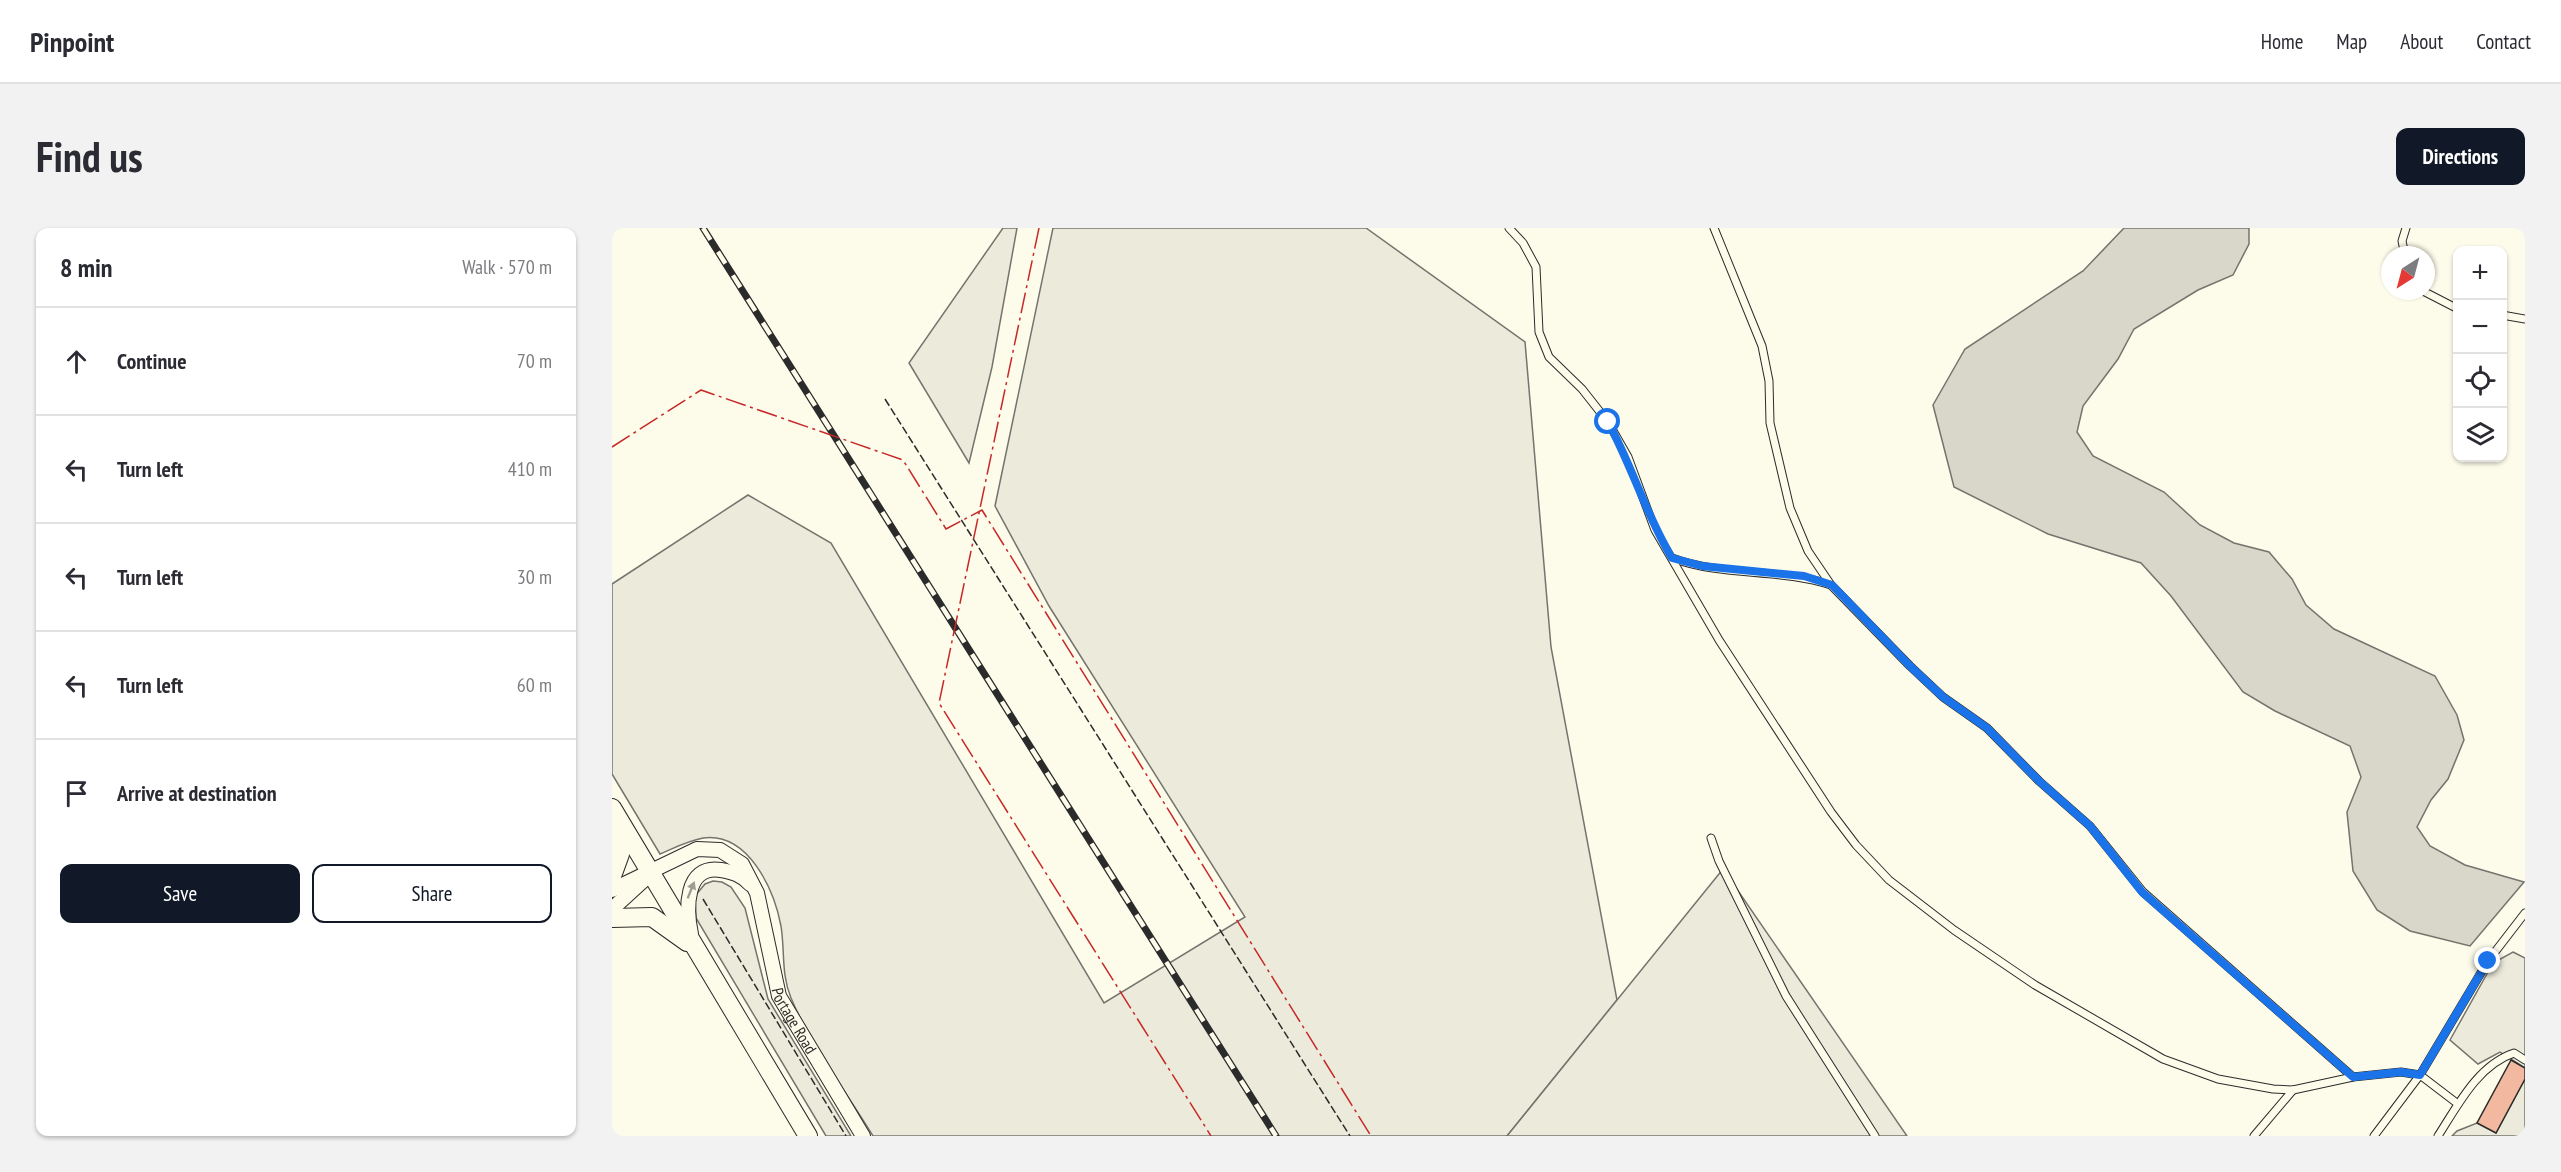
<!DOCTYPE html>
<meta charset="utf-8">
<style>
:root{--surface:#fff;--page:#f2f2f3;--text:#2b2b33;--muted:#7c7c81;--line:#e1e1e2;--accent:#111827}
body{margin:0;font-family:"PT Sans Narrow",sans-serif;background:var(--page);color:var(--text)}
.controls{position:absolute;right:18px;top:18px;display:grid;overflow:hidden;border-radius:12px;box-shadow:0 2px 4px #0004}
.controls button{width:54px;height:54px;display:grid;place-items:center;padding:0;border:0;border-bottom:2px solid var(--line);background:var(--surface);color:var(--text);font:30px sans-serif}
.compass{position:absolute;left:1769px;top:18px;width:54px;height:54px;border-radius:50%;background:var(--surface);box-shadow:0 2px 4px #0004;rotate:216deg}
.stop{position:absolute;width:18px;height:18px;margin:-14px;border:4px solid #1a73e8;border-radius:50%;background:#fff}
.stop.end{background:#1a73e8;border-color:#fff;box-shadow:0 2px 6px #0008}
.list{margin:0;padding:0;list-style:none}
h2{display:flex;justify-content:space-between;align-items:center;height:78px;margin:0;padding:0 24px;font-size:26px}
h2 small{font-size:20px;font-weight:400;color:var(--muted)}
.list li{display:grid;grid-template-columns:39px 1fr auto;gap:18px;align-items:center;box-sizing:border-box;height:108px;padding:0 24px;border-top:2px solid var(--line)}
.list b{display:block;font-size:22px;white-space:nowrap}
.list em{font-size:20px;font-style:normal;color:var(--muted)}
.actions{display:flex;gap:12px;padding:18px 24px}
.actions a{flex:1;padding:14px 0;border:2px solid var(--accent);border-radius:12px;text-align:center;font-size:21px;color:var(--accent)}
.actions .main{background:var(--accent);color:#fff}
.icon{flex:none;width:33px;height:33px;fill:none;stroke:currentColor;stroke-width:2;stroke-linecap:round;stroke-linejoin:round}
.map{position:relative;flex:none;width:1913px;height:908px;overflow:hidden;border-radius:12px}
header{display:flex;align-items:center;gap:36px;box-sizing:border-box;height:84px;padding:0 30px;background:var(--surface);border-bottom:2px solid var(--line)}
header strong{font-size:28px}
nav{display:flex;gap:33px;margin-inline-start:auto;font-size:21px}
.intro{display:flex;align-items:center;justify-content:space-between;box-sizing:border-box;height:144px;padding:0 36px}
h1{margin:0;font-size:42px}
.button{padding:15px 27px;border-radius:12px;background:var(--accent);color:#fff;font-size:21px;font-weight:700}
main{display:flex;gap:36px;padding:0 36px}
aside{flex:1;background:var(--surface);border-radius:12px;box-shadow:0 2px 4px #0004}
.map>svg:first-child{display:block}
.green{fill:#ecebdb;stroke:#74746e;stroke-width:1.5}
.parking{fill:#eceadb;stroke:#74746e;stroke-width:1.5}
.water{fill:#d8d7c9;stroke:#74746e;stroke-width:1.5}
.building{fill:#f2b8a0;stroke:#2b2b2b;stroke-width:1.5}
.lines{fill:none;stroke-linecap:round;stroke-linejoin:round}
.service-casing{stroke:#2b2b2b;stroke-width:9}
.minor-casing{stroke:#2b2b2b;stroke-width:16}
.secondary-casing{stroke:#2b2b2b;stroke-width:20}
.service{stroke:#fdfbea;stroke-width:7}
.minor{stroke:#fdfbea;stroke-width:14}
.secondary{stroke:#fdfbea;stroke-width:18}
.rail-casing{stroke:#2b2b2b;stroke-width:7}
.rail{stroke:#fdfbea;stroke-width:4.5;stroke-dasharray:14;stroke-linecap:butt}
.fence{stroke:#2b2b2b;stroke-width:1.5;stroke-dasharray:8 3;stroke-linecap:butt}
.power{stroke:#c62828;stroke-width:1.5;stroke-dasharray:21 4.5 3 4.5;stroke-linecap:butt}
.oneway{fill:#9e9d94}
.route{stroke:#1a73e8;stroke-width:8}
.labels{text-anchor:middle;stroke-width:4.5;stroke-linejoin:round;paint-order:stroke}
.street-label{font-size:16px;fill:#2b2b2b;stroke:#fdfbea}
</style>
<header>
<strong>Pinpoint</strong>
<nav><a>Home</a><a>Map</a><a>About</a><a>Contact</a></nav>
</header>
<div class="intro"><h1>Find us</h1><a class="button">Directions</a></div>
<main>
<aside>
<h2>8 min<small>Walk · 570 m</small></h2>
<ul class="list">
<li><svg class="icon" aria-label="ahead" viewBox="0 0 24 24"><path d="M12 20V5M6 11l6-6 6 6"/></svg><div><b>Continue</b></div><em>70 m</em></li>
<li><svg class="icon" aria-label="left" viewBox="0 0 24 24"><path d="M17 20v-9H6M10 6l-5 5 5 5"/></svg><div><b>Turn left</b></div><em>410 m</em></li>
<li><svg class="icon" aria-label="left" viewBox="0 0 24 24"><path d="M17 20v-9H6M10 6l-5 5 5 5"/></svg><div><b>Turn left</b></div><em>30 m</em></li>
<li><svg class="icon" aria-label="left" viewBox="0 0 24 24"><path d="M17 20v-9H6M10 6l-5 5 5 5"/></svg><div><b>Turn left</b></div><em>60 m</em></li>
<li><svg class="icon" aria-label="arrive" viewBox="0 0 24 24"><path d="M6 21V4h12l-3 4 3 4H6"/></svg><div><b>Arrive at destination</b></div></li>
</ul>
<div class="actions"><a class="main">Save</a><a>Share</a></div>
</aside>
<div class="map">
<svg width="1913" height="908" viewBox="0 0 1913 908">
<rect width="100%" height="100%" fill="#fdfbea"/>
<!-- green -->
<g class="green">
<path d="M391 0H405L380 139 357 235 297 135Z"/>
<path d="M441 0H754L913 114 939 419 1005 772 895 908H261C235 865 198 816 179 770 169 746 173 723 169 698 162 661 136 604 91 610 75 613 62 620 48 626L0 546V356L136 267 219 315 492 775 633 689 437 378 383 278Z"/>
<path d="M101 653 110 654 119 659 133 680 156 771 239 908H214L84 690 83 668 93 656Z"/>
<path d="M1901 724 1913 730V840L1888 824 1866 836 1838 812 1881 735Z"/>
<path d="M1913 851V908H1840L1845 903 1865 895 1884 905Z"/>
</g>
<!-- parking -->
<path class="parking" d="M1111 641 1295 908H895Z"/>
<!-- water -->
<path class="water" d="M1512 0H1637V16L1621 47 1586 62 1522 101 1506 131 1471 178 1465 204 1481 228 1552 264 1588 297 1622 315 1657 324 1680 351 1694 377 1722 401 1823 448 1845 487 1852 512 1836 551 1819 572 1805 599 1818 618 1853 637 1912 654 1858 718 1798 703 1765 682 1741 643 1735 584 1749 549 1738 518 1663 483 1631 464 1559 368 1529 335 1436 306 1342 259 1321 177 1353 121 1471 43Z"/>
<!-- building -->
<path class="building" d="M1899 832 1913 840V851L1884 905 1865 895Z"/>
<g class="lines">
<defs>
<g id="service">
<path d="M897 0 911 15 924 39 927 104 937 129 970 161 996 194 1016 229 1043 302 1107 412 1219 584 1244 617 1277 652 1342 702 1423 757 1551 831 1606 851 1661 861 1681 862 1741 849 1789 844 1808 847 1846 876"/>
<path d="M1102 0 1150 118 1157 153 1158 195 1178 280 1196 323 1219 357 1298 438 1331 469 1375 500 1427 553 1478 598 1531 664 1741 849"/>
<path d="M1793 27 1790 13 1794 0"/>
<path d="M1811 63 1846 81"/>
<path d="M1890 87 1913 91"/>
<path d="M1060 330C1111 349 1168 340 1219 357"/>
<path d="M1099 610 1107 633 1174 768 1263 908"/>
<path d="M1642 908 1681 862"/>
<path d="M1762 908 1808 847 1876 733 1913 685"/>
<path d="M1826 908C1846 877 1866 837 1902 825L1913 832"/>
</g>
<g id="minor">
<path id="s1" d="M0 662 85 621 108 622 130 636 145 665 167 768 251 908"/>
<path d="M0 681 35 649"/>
<path d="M79 706C74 683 72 636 109 642 121 644 130 647 138 656"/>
</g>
<g id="secondary">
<path d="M0 580 196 908"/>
<path d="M0 648 8 626V596"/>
<path d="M0 690 40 689 75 714"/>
</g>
</defs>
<!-- service casing -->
<use href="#service" class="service-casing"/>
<!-- minor casing -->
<use href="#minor" class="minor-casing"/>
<!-- secondary casing -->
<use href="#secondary" class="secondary-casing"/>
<!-- service -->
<use href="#service" class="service"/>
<!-- minor -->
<use href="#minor" class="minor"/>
<!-- secondary -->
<use href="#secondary" class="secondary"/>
<defs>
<path id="rail" d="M91 0 664 908"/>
</defs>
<!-- rail casing -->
<use href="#rail" class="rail-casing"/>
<!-- rail -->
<use href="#rail" class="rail"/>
<!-- fence -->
<g class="fence">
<path d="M273 171 738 908"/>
<path d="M91 671 234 908"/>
</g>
<!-- power -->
<g class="power">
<path d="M427 0 327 475 599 908"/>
<path d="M0 219 89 162 291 232 334 301 370 282 759 908"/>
</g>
</g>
<!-- one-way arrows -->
<defs><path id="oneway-solid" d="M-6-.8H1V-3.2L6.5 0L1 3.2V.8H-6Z" transform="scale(1.5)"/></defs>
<use class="oneway" href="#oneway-solid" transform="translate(79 662) rotate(-68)"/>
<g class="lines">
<!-- route -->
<path class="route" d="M996 194C1020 238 1034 287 1060 330L1090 338 1192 348 1220 357 1298 438 1331 469 1375 500 1427 553 1478 598 1530 664 1741 849 1789 844 1808 847 1876 733"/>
</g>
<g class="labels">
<!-- street labels -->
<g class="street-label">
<text dy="6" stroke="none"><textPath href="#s1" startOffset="310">Portage Road</textPath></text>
</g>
</g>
</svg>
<div class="controls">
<button>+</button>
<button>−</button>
<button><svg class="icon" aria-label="locate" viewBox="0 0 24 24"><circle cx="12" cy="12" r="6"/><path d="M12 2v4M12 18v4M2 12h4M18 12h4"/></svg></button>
<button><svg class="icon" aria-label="layers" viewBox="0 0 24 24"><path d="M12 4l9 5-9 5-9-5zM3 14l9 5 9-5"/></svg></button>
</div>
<svg class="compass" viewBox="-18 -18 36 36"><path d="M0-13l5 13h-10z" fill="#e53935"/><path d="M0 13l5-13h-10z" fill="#7c7c81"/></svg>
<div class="stop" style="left:996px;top:194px"></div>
<div class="stop end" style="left:1876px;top:733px"></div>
</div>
</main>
